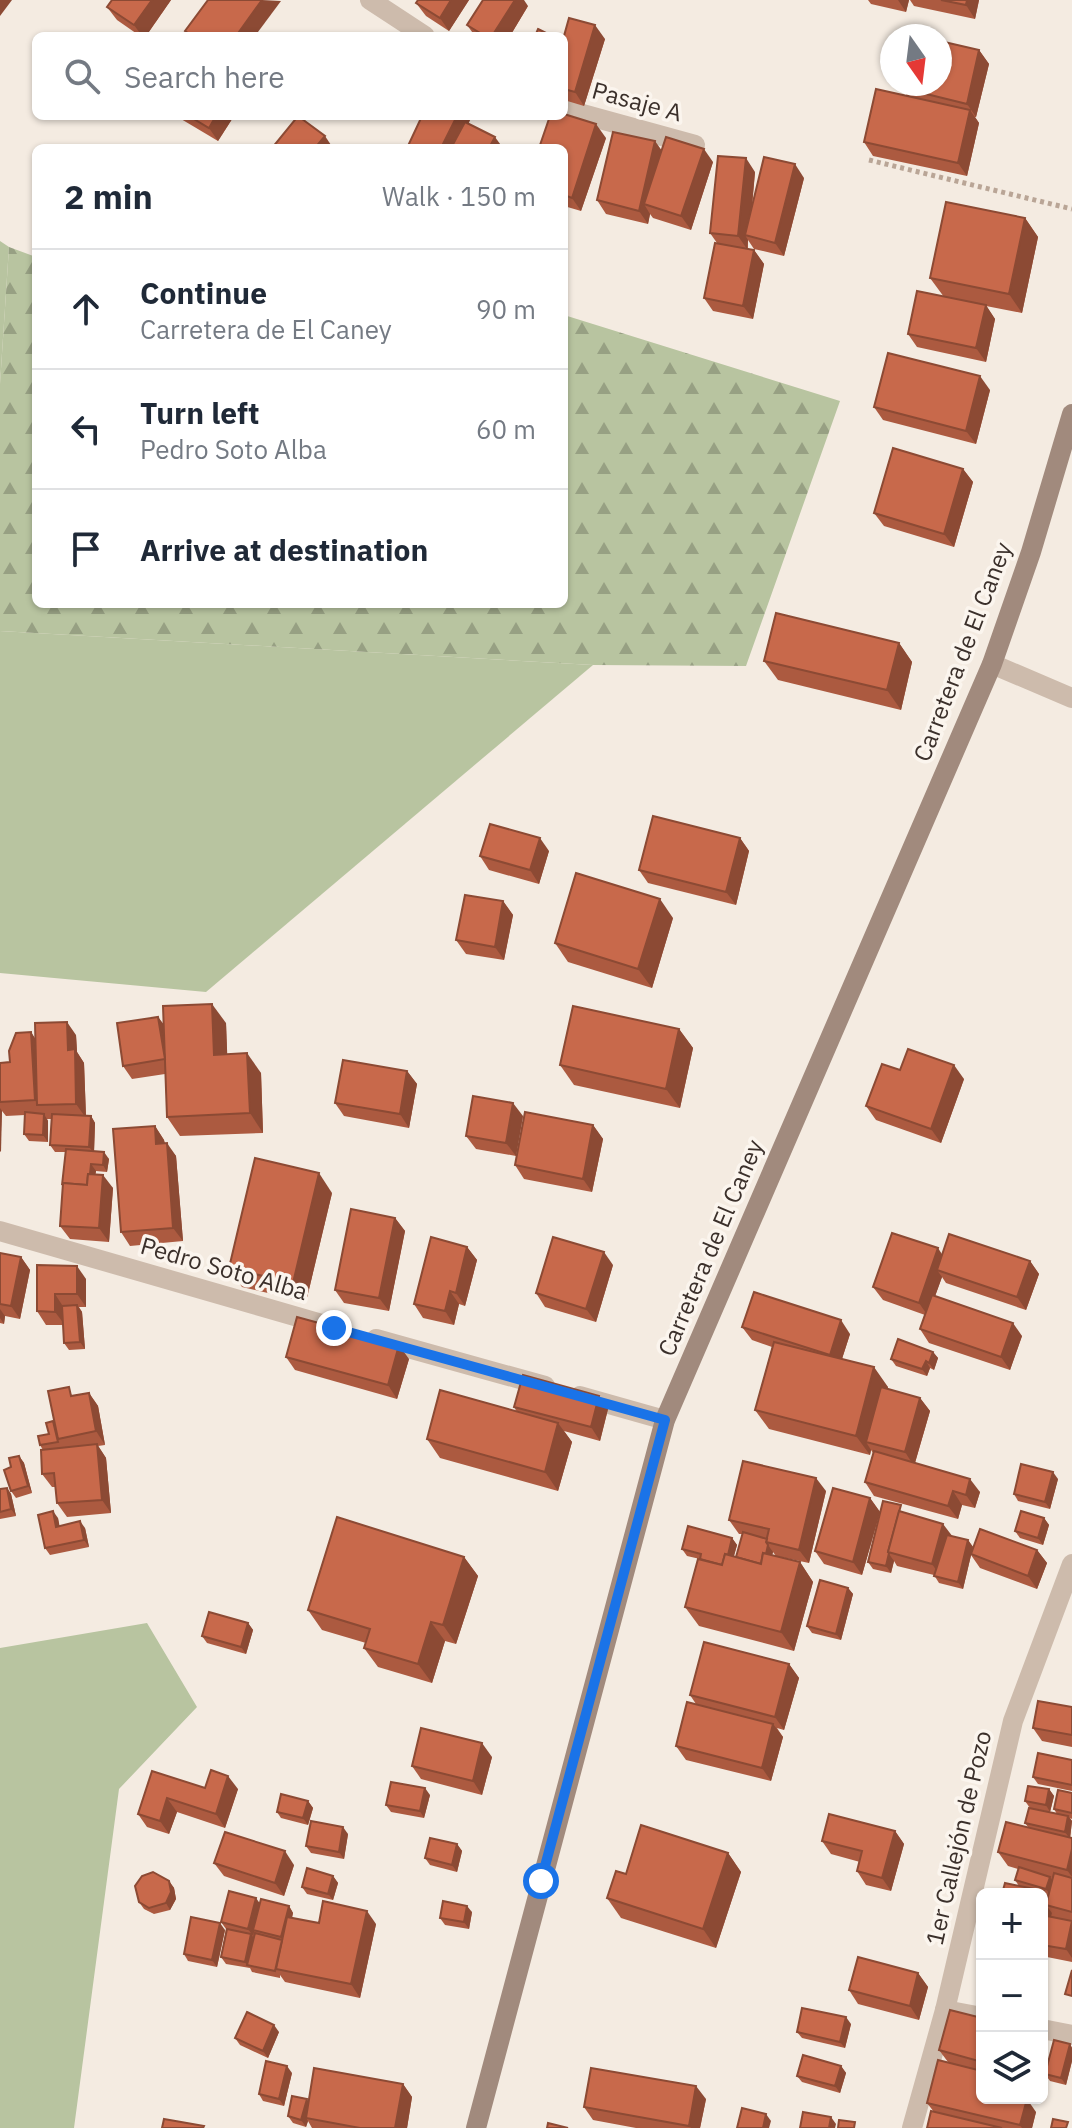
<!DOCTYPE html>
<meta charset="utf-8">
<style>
:root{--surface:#fff;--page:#f6f6f7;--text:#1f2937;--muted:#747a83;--line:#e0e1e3}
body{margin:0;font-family:"IBM Plex Sans",sans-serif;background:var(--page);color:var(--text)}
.controls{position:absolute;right:24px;bottom:24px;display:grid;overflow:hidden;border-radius:12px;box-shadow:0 2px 6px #0004}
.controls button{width:72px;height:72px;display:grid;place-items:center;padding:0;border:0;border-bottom:2px solid var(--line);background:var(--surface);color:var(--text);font:40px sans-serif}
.compass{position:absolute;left:880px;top:24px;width:72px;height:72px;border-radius:50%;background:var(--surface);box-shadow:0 2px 6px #0004;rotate:166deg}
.stop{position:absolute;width:24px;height:24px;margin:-18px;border:6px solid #1a73e8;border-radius:50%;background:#fff}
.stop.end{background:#1a73e8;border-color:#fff;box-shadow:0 2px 8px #0008}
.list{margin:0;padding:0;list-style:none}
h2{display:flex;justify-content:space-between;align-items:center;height:104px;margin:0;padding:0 32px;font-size:34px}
h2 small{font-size:26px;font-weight:400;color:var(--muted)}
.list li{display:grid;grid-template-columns:52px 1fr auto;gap:24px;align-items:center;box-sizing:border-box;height:120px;padding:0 32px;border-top:2px solid var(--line)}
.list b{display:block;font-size:30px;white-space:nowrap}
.list p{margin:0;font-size:26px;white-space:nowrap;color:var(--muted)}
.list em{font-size:26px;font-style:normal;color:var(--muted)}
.icon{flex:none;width:44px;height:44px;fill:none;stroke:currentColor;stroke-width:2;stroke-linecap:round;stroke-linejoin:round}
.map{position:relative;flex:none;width:1072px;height:2128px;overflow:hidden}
.search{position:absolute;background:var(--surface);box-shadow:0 2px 6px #0004;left:32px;top:32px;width:536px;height:88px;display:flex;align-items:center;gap:20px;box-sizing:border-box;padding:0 28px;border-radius:12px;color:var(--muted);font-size:30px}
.panel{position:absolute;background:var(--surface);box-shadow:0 2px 6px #0004;left:32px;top:144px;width:536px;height:464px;border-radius:12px}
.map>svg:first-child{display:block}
.grass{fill:#b8c4a0}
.forest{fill:url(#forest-firs)}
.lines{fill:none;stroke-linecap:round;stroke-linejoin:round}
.path{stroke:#b9a596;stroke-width:5;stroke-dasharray:4 4;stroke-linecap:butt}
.lane{stroke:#cdbbac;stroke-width:20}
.street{stroke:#cdbbac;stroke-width:20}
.secondary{stroke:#a18a7d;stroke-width:20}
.wall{fill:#ac5a40}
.shaded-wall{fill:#8c4a34}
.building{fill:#c8694b;stroke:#8c4a34;stroke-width:2}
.route{stroke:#1a73e8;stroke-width:10}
.labels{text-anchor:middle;stroke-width:7;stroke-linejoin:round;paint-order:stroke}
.street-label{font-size:24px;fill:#3b302b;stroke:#fbf5ee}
</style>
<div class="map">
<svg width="1072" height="2128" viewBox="0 0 1072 2128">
<defs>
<pattern id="forest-firs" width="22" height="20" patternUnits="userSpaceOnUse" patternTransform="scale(2)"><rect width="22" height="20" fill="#b8c4a0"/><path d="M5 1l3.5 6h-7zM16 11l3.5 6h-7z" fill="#97a083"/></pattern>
</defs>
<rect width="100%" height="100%" fill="#f4ebe1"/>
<!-- grass -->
<g class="grass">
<path d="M0 241 9 247 0 384Z"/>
<path d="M0 631 593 665 206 992 0 973Z"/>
<path d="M147 1623 197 1707 119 1789 74 2128H0V1648Z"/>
</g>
<!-- forest -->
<path class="forest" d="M9 247 36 257V604H564V315L840 401 746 666 593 665 0 631V384Z"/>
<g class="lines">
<!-- path -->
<path class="path" d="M869 160 1072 209"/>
<!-- lane -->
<path class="lane" d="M992 664 1072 698"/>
<!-- street -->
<g class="street">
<path d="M370 0 425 36"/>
<path d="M564 109 695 145"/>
<path d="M0 1231 322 1324"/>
<path d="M376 1339 545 1386"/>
<path d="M580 1396 665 1420"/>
<path d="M945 2010 982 2017"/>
<path d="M1042 2029 1072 2035"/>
<path d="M912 2128 945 2010 1013 1721 1072 1564"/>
</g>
<!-- secondary -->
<path class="secondary" d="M476 2128 665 1420 992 664 1031 552 1072 414"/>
</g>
<!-- wall -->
<g class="wall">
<path d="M171 0 146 36H140L117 20 107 7Z"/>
<path d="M469 0 449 31 426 16 416 3Z"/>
<path d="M868 0H909L906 12 871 4Z"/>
<path d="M910 0H979L975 19 914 6Z"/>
<path d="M528 6 510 36H475L467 25Z"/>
<path d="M564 36 605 39 584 106 564 100Z"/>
<path d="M979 50 989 64 976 117H975L979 123 967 176 873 156 864 142 907 96 902 88Z"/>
<path d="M176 116H234L218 141Z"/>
<path d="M606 138 581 211 564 206V148Z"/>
<path d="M662 151 713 162 691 230 653 218 650 214 648 224 606 214 597 200Z"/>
<path d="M755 172 752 208 804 178 784 256 754 249 748 240V249L754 250 764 264 753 319 713 311 704 298 717 243 710 233Z"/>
<path d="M1025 218 1038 237 1022 313 986 306 995 319 986 362 917 347 908 334 944 297 930 278Z"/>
<path d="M990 390 976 444 883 420 874 407Z"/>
<path d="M963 469 973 482 954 547 884 526 874 513Z"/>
<path d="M899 643 912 662 901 710 778 680 764 661Z"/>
<path d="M740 838 749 851 736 905 648 883 639 870Z"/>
<path d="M549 851 539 884 489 870 480 856Z"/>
<path d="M503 901 513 915 504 960 466 954 456 940Z"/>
<path d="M673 918 652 988 568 962 555 943Z"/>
<path d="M158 1017 163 1024 226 1023 227 1054 261 1073 263 1133 180 1136 167 1117 165 1074 132 1079 123 1066Z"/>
<path d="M679 1029 693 1048 680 1108 574 1085 560 1065Z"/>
<path d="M31 1032 35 1039 76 1035 77 1052 84 1063 86 1116H91L95 1123 94 1151 109 1159 107 1172 96 1171 95 1174 113 1188 109 1242 70 1239 60 1226 63 1187 62 1185 66 1152H55L50 1145 52 1119H47L48 1121V1142L29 1141 24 1134 25 1115 6 1116 2 1111 0 1152V1063L10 1062Z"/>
<path d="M900 1070 964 1079 941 1143 876 1120 866 1106Z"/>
<path d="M407 1071 417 1084 409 1128 344 1116 335 1103Z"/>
<path d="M523 1116 516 1156 476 1149 466 1136Z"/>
<path d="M593 1125 603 1139 592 1192 524 1179 515 1165Z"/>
<path d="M155 1126 164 1140 165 1143 176 1156 183 1241 130 1246 121 1232Z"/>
<path d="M332 1193 306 1302 242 1287 229 1268Z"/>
<path d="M395 1218 405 1231 389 1311 344 1303 335 1290Z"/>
<path d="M467 1247 477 1260 465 1306 459 1304 454 1325 423 1318 414 1304Z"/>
<path d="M0 1253 21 1257 30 1270 20 1319 5 1316 4 1324 0 1323Z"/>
<path d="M942 1254 1030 1261 1039 1274 1026 1310 946 1283 942 1277 935 1296 1022 1336 1010 1370 929 1343 920 1329 925 1315 883 1300 873 1287Z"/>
<path d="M37 1265 86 1279V1307H79L82 1312 85 1349 69 1350 64 1343 63 1325H46L37 1311Z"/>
<path d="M613 1265 596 1322 545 1307 536 1293Z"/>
<path d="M742 1327 850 1334 842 1359 888 1387 887 1389 920 1398 930 1411 915 1463 980 1492 975 1508 962 1505 958 1519 874 1496 865 1482 873 1453 871 1450 870 1455 769 1429 755 1410 772 1347 752 1340Z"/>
<path d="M933 1352 938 1358 934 1370 930 1368 927 1376 896 1366 891 1359Z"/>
<path d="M286 1357 409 1359 397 1399 295 1370Z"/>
<path d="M89 1393 98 1406 105 1445 98 1446 106 1458 111 1513 67 1517 57 1503 56 1487H52L42 1474 43 1450 40 1445 49 1434 53 1421 55 1424 75 1395Z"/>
<path d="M514 1407 608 1409 600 1441 564 1431 572 1442 558 1491 440 1458 427 1439 517 1412Z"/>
<path d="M19 1456 24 1463 32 1493 16 1498 11 1491V1467Z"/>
<path d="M1058 1479 1050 1509 1018 1501 1014 1494Z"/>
<path d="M7 1488 11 1494 16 1516 0 1519V1489Z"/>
<path d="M826 1491 809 1563 776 1556 773 1552 772 1555 800 1562 813 1582 794 1651 699 1626 685 1607 700 1559 687 1556 682 1549 732 1538 737 1545 734 1556 736 1557 742 1534H739L729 1520Z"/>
<path d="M870 1498 880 1512 862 1575 824 1564 815 1551Z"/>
<path d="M906 1512V1513L952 1536 968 1540 973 1547 1037 1550 1047 1563 1037 1589 980 1568 971 1555 963 1589 939 1583 934 1575 897 1566 894 1561 891 1573 873 1569 868 1562Z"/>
<path d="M58 1518 59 1526 85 1528 89 1547 50 1555 45 1548Z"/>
<path d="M1044 1518 1049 1525 1043 1545 1020 1538 1015 1531Z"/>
<path d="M464 1557 478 1576 456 1644 445 1641 432 1683 378 1667 364 1648 366 1643 322 1630 308 1610Z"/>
<path d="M848 1588 853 1594 841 1640 812 1633 807 1626Z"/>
<path d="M248 1623 253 1630 246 1654 207 1643 202 1636Z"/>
<path d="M789 1664 799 1678 784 1730 777 1728 783 1737 771 1781 686 1760 676 1746 696 1704 690 1695Z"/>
<path d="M1072 1707V1747L1042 1741 1033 1728Z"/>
<path d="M492 1757 482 1795 421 1779 412 1766Z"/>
<path d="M1072 1760V1791L1038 1784 1033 1777Z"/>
<path d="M152 1771 205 1788 238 1789 225 1828 177 1812 169 1834 147 1827 138 1814Z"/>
<path d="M1049 1789 1054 1796 1050 1812 1030 1808 1025 1801Z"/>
<path d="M1072 1793V1819L1070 1818 1072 1821 1070 1838H1072V1962L1042 1956V1894L1019 1886 1015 1880 1018 1869 1008 1866 998 1852 1028 1827 1025 1823 1057 1814 1054 1809Z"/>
<path d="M430 1795 424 1818 391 1812 386 1805Z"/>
<path d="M308 1801 313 1808 308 1825 281 1818 277 1812Z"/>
<path d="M895 1831 904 1844 891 1891 866 1885 857 1871 860 1862 831 1854 822 1841Z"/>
<path d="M348 1834 344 1859 311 1853 306 1846Z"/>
<path d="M457 1844 462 1851 457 1872 430 1865 425 1858Z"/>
<path d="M728 1853 741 1872 716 1948 621 1918 607 1898Z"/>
<path d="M214 1863 294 1865 284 1896 224 1876Z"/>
<path d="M333 1876 338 1883 333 1900 307 1894 302 1887Z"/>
<path d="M169 1881 174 1888 176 1899 170 1910 154 1914 144 1909 139 1902Z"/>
<path d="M260 1903 289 1906 293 1913 292 1918 319 1923 376 1924 360 1998 285 1982 280 1975V1978L252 1972 250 1968 226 1964 221 1957 226 1929 221 1922Z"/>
<path d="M472 1912 469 1929 445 1925 440 1918Z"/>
<path d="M225 1930 217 1967 188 1961 184 1954Z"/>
<path d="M918 1973 928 1987 919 2020 858 2004 849 1990Z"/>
<path d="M982 2018V2098L1036 2112 1032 2128H927L934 2112 927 2103 948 2062 939 2050Z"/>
<path d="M851 2024 845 2048 802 2038 797 2032Z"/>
<path d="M279 2032 268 2058 240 2045 235 2038Z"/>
<path d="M1070 2044 1072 2048V2061L1066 2085 1050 2081 1045 2074Z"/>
<path d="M841 2066 846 2073 840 2093 802 2082 797 2076Z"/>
<path d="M292 2073 284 2106 263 2101 259 2094Z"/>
<path d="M403 2084 412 2097 407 2128H312L308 2121 306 2127 293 2123 288 2116 309 2102Z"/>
<path d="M706 2099 700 2128H636L593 2120 584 2107Z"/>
</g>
<!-- shaded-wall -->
<g class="shaded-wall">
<path d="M0 0H12L0 16Z"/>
<path d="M152 0H171L146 36H142L134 25Z"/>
<path d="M262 0 281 1 255 36H236Z"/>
<path d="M451 0H469L449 31 440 18Z"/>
<path d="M515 0H524L528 6 510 36H492Z"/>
<path d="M898 0H909L906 12Z"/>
<path d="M967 0H979L975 19 966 5Z"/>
<path d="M595 25 605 39 584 106 575 92Z"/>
<path d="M979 50 989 64 976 117 967 104Z"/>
<path d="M970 110 979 123 967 176 958 163Z"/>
<path d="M216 116H234L218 141 209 128Z"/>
<path d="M457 116H472L457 148H441Z"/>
<path d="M596 124 606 138 581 211 572 198Z"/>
<path d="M325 136 333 148H315Z"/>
<path d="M495 137 503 148H489Z"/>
<path d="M655 141 665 155 644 204 650 214 648 224 639 211Z"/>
<path d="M704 149 713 162 691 230 681 216Z"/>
<path d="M746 158 755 172 749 236 745 235 748 240 747 249 738 236Z"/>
<path d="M795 164 804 178 784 256 775 243Z"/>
<path d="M1025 218 1038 237 1022 313 1009 294Z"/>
<path d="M754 250 764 264 753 319 743 306Z"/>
<path d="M986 305 995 319 986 362 976 348Z"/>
<path d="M980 376 990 390 976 444 966 431Z"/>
<path d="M963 469 973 482 954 547 944 534Z"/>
<path d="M899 643 912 662 901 710 887 690Z"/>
<path d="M540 838 549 851 539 884 530 870Z"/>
<path d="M740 838 749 851 736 905 726 892Z"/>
<path d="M660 899 673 918 652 988 638 969Z"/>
<path d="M503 901 513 915 504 960 495 947Z"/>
<path d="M212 1004 226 1023 228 1074 214 1055Z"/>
<path d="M158 1017 168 1030 165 1059Z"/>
<path d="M67 1022 76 1035 77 1052 84 1063 86 1118 76 1104 68 1050Z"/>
<path d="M679 1029 693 1048 680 1108 666 1089Z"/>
<path d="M31 1032 40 1046 38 1105 35 1100Z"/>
<path d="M247 1053 261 1073 263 1133 250 1113Z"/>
<path d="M954 1065 964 1079 941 1143 931 1129Z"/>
<path d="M407 1071 417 1084 409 1128 400 1114Z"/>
<path d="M513 1103 523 1116 516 1156 506 1143Z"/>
<path d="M0 1108 2 1111 1 1152 0 1151Z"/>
<path d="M44 1114 48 1121V1142L43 1135Z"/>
<path d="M91 1116 95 1123 94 1153 89 1147Z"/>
<path d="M593 1125 603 1139 592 1192 583 1179Z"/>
<path d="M155 1126 164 1140 166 1158 156 1144Z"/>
<path d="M167 1143 176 1156 183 1241 173 1228Z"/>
<path d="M104 1152 109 1159 107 1172 103 1165Z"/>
<path d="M91 1164 96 1171 93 1195 89 1188Z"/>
<path d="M319 1173 332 1193 306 1302 293 1283Z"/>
<path d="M103 1175 113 1188 109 1242 99 1228Z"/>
<path d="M395 1218 405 1231 389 1311 379 1298Z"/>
<path d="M467 1247 477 1260 465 1306 456 1293Z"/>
<path d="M938 1248 947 1262 937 1270 942 1277 928 1316 919 1303Z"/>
<path d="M604 1252 613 1265 596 1322 586 1309Z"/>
<path d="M21 1257 30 1270 20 1319 11 1306Z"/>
<path d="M1030 1261 1039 1274 1026 1310 1017 1297Z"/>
<path d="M77 1266 86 1279V1307L77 1294Z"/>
<path d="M450 1291 459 1304 454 1325 445 1311Z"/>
<path d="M55 1294 64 1308 65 1325 55 1312Z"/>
<path d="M77 1305 82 1312 85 1349 80 1342Z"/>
<path d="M0 1309 5 1316 4 1324 0 1318Z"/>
<path d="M841 1320 850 1334 839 1368 830 1355Z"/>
<path d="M1013 1323 1022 1336 1010 1370 1001 1357Z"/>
<path d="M399 1345 409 1359 397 1399 388 1385Z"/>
<path d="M933 1352 938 1358 934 1370 929 1363Z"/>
<path d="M926 1361 930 1368 927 1376 922 1369Z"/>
<path d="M874 1367 888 1387 873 1444 866 1442 871 1450 870 1455 856 1436Z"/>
<path d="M89 1393 98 1406 105 1445 96 1431Z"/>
<path d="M599 1396 608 1409 600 1441 591 1427Z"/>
<path d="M920 1398 930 1411 914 1466 905 1452Z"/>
<path d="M558 1423 572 1442 558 1491 545 1472Z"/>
<path d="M97 1444 106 1458 111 1513 102 1500Z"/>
<path d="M19 1456 24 1463 32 1493 28 1486Z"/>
<path d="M1053 1472 1058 1479 1050 1509 1045 1502Z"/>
<path d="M816 1478 826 1491 809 1563 799 1550Z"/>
<path d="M970 1479 980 1492 975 1508 966 1495Z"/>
<path d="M7 1488 11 1494 16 1516 11 1509Z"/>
<path d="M953 1491 962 1505 958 1519 948 1506Z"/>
<path d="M870 1498 880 1512 862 1575 853 1562Z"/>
<path d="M53 1511 58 1518 61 1533 56 1527Z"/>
<path d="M1044 1518 1049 1525 1043 1545 1038 1538Z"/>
<path d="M80 1521 85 1528 89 1547 84 1540Z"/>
<path d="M943 1524 953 1537 941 1577 932 1564Z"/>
<path d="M732 1538 737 1545 728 1576 723 1569Z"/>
<path d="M968 1540 973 1547 963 1589 958 1582Z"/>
<path d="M768 1545 773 1552 767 1574 762 1567Z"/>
<path d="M1037 1550 1047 1563 1037 1589 1028 1576Z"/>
<path d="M889 1554 894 1561 891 1573 886 1566Z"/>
<path d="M464 1557 478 1576 456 1644 443 1625Z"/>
<path d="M800 1562 813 1582 794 1651 781 1632Z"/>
<path d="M848 1588 853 1594 841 1640 836 1634Z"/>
<path d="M431 1622 445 1641 432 1683 418 1664Z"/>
<path d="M248 1623 253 1630 246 1654 241 1647Z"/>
<path d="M789 1664 799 1678 784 1730 775 1717Z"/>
<path d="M773 1724 783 1737 771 1781 762 1768Z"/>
<path d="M482 1743 492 1757 482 1795 473 1781Z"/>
<path d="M228 1776 238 1789 225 1828 216 1814Z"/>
<path d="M425 1788 430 1795 424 1818 420 1811Z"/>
<path d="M1049 1789 1054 1796 1050 1812 1046 1805Z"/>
<path d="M167 1798 177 1812 169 1834 160 1821Z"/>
<path d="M308 1801 313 1808 308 1825 303 1818Z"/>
<path d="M1068 1816 1072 1821 1070 1839 1065 1832Z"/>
<path d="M343 1827 348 1834 344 1859 339 1852Z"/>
<path d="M895 1831 904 1844 891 1891 882 1878Z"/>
<path d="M457 1844 462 1851 457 1872 452 1865Z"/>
<path d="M1072 1849V1877L1067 1870Z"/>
<path d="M285 1851 294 1865 284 1896 275 1883Z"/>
<path d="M728 1853 741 1872 716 1948 703 1929Z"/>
<path d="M333 1876 338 1883 333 1900 328 1894Z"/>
<path d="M1050 1877 1055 1884 1051 1896 1046 1889Z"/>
<path d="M169 1881 174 1888 176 1899 170 1910 166 1903Z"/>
<path d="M1044 1891 1054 1904 1046 1905 1052 1913 1048 1927 1042 1918V1900Z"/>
<path d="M256 1898 261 1905 253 1936 248 1929Z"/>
<path d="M289 1906 293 1913 285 1944 281 1937Z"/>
<path d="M467 1906 472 1912 469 1929 464 1922Z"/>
<path d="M367 1911 376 1924 360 1998 351 1984Z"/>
<path d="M1072 1921V1958L1066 1949Z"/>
<path d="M220 1923 225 1930 217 1967 212 1960Z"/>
<path d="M251 1934 256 1941 247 1965 250 1969 245 1962Z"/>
<path d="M918 1973 928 1987 919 2020 910 2006Z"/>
<path d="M846 2017 851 2024 845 2048 840 2042Z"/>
<path d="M274 2025 279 2032 268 2058 263 2051Z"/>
<path d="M1042 2040 1048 2048 1042 2068Z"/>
<path d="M1070 2044 1072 2048V2061L1066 2085 1061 2078Z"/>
<path d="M287 2066 292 2073 284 2106 279 2099Z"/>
<path d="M841 2066 846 2073 840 2093 835 2086Z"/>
<path d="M403 2084 412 2097 407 2128H395Z"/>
<path d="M696 2086 706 2099 700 2128H691L689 2126Z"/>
<path d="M307 2099 311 2106 306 2118 308 2121 306 2127 301 2120Z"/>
<path d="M1027 2099 1036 2112 1032 2128H1022L1020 2125Z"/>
<path d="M766 2114 771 2121 769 2128H763Z"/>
<path d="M831 2117 836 2124 835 2128H829Z"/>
</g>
<!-- building -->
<g class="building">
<path d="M112 0H152L134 25 107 7Z"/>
<path d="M208 0H262L236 36H192L185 31Z"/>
<path d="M418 0H451L440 18 416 3Z"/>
<path d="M483 0H515L492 36H485L467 25Z"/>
<path d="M941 0H967L966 5Z"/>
<path d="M569 18 595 25 575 92 564 89V36Z"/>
<path d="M538 29 552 36H535Z"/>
<path d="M940 41 979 50 967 104 902 88 903 84H940Z"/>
<path d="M876 89 970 110 958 163 864 142Z"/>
<path d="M564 114 596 124 572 198 564 195V148H539L550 116H564Z"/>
<path d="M189 116H216L209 128Z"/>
<path d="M298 116 325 136 315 148H272Z"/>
<path d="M422 116H457L441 148H407Z"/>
<path d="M465 122 495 137 489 148H451Z"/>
<path d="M613 132 655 141 639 211 597 200Z"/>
<path d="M666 137 704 149 681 216 644 204Z"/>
<path d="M718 156 746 158 738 236 710 233Z"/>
<path d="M764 157 795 164 775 243 745 235Z"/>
<path d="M946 202 1025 218 1009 294 930 278Z"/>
<path d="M715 243 754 250 743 306 704 298Z"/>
<path d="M917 291 986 305 976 348 908 334Z"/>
<path d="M888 353 980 376 966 431 874 407Z"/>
<path d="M893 448 963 469 944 534 874 513Z"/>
<path d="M776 613 899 643 887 690 764 661Z"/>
<path d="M653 816 740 838 726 892 639 870Z"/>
<path d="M490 824 540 838 530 870 480 856Z"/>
<path d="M576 873 660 899 638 969 555 943Z"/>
<path d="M465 895 503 901 495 947 456 940Z"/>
<path d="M212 1004 214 1055 247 1053 250 1113 167 1117 163 1006Z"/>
<path d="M573 1006 679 1029 666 1089 560 1065Z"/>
<path d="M158 1017 165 1059 123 1066 117 1023Z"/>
<path d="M67 1022 68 1050 75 1049 76 1104 37 1105 35 1023Z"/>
<path d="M31 1032 35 1100 0 1102V1063L10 1062 9 1051 16 1033Z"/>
<path d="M908 1049 954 1065 931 1129 866 1106 882 1064 900 1070Z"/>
<path d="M343 1060 407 1071 400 1114 335 1103Z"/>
<path d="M473 1096 513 1103 506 1143 466 1136Z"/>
<path d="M25 1112 44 1114 43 1135 24 1134Z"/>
<path d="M525 1112 593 1125 583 1179 515 1165Z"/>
<path d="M52 1114 91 1116 89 1147 50 1145Z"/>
<path d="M155 1126 156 1144 167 1143 173 1228 121 1232 113 1129Z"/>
<path d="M66 1149 104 1152 103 1165 91 1164 90 1174H88L87 1185 63 1183 62 1185Z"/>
<path d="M255 1158 319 1173 293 1283 229 1268Z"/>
<path d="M88 1174 103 1175 99 1228 60 1226 63 1183 87 1185Z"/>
<path d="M351 1209 395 1218 379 1298 335 1290Z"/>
<path d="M892 1233 938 1248 919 1303 873 1287Z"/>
<path d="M949 1234 1030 1261 1017 1297 937 1270Z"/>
<path d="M431 1237 467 1247 456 1293 450 1291 445 1311 414 1304Z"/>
<path d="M553 1237 604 1252 586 1309 536 1293Z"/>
<path d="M0 1253 21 1257 11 1306 0 1304Z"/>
<path d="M37 1265 77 1266V1294H55V1312L37 1311Z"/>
<path d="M754 1292 841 1320 830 1355 742 1327Z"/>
<path d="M932 1295 1013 1323 1001 1357 920 1329Z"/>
<path d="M77 1305 80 1342 64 1343 62 1306Z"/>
<path d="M297 1317 399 1345 388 1385 286 1357Z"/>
<path d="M898 1339 933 1352 929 1363 926 1361 922 1369 891 1359Z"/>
<path d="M774 1342 874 1367 856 1436 755 1410Z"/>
<path d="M523 1375 599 1396 591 1427 514 1407Z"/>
<path d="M69 1387 71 1396 89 1393 96 1431 58 1439 48 1391Z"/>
<path d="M881 1387 920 1398 905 1452 866 1442Z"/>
<path d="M440 1390 558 1423 545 1472 427 1439Z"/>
<path d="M53 1421 58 1442 40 1445 38 1436 49 1434 46 1423Z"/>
<path d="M97 1444 102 1500 57 1503 54 1473 42 1474 41 1450Z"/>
<path d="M874 1451 970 1479 966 1495 953 1491 948 1506 865 1482Z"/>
<path d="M19 1456 28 1486 11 1491 4 1470 11 1467 9 1458Z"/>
<path d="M743 1461 816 1478 799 1550 766 1542 769 1529 729 1520Z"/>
<path d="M1021 1464 1053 1472 1045 1502 1014 1494Z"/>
<path d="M7 1488 11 1509 0 1512V1489Z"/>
<path d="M833 1488 870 1498 853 1562 815 1551Z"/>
<path d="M883 1501 901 1505 888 1552 889 1553 886 1566 868 1562Z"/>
<path d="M53 1511 56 1527 80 1521 84 1540 45 1548 38 1515Z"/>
<path d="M899 1511 943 1524 932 1564 888 1552Z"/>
<path d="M1021 1511 1044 1518 1038 1538 1015 1531Z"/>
<path d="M337 1517 464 1557 443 1625 431 1622 418 1664 364 1648 370 1629 308 1610Z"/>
<path d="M688 1526 732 1538 728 1555 725 1554 722 1565 700 1559 701 1554 682 1549Z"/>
<path d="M980 1529 1037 1550 1028 1576 971 1554Z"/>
<path d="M743 1532 767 1539 766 1542 768 1545 766 1554 763 1553 761 1564 736 1557Z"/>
<path d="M947 1535 968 1540 958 1582 934 1576Z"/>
<path d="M763 1553 800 1562 781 1632 685 1607 698 1559 722 1565 725 1554 761 1564Z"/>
<path d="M820 1580 848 1588 836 1634 807 1626Z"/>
<path d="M209 1612 248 1623 241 1647 202 1636Z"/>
<path d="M704 1642 789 1664 775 1717 690 1695Z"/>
<path d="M1038 1701 1072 1707V1735L1033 1728Z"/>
<path d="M687 1702 773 1724 762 1768 676 1746Z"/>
<path d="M421 1728 482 1743 473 1781 412 1766Z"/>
<path d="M1038 1753 1072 1760V1785L1033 1777Z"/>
<path d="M211 1770 228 1776 216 1814 167 1798 160 1821 138 1814 152 1771 205 1788Z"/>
<path d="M391 1782 425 1788 420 1811 386 1805Z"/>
<path d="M1028 1786 1049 1789 1046 1805 1025 1801Z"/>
<path d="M1058 1790 1072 1793V1813L1054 1809Z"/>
<path d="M281 1794 308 1801 303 1818 277 1812Z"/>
<path d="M1029 1808 1068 1816 1065 1832 1025 1823Z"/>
<path d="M829 1814 895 1831 882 1878 857 1871 862 1851 822 1841Z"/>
<path d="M311 1821 343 1827 339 1852 306 1846Z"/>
<path d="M1006 1822 1072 1838V1849L1067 1870 998 1852Z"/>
<path d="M641 1825 728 1853 703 1929 607 1898 616 1871 626 1874Z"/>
<path d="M225 1832 285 1851 275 1883 214 1863Z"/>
<path d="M430 1838 457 1844 452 1865 425 1858Z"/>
<path d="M1019 1867 1050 1877 1046 1889 1015 1880Z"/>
<path d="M307 1868 333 1876 328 1894 302 1887Z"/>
<path d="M153 1872 169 1881 171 1892 166 1903 149 1908 139 1902 135 1886 142 1876Z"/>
<path d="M1054 1873 1072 1878V1912L1046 1905Z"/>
<path d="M1005 1883 1044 1891 1042 1900V1894H1002Z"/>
<path d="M229 1891 256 1898 248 1929 221 1922Z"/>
<path d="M261 1899 289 1906 281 1937 253 1930Z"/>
<path d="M323 1901 367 1911 351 1984 276 1969 287 1917 319 1923Z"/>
<path d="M443 1901 467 1906 464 1922 440 1918Z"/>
<path d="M1042 1915 1072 1921 1066 1949 1042 1945Z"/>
<path d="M191 1917 220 1923 212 1960 184 1954Z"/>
<path d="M227 1929 251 1934 245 1962 221 1957Z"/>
<path d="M255 1933 282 1940 275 1971 247 1965Z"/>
<path d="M858 1957 918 1973 910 2006 849 1990Z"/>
<path d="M1072 1970V1996L1065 1994Z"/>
<path d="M802 2008 846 2017 840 2042 797 2032Z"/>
<path d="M950 2010 982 2018V2062L939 2050Z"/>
<path d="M247 2012 274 2025 263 2051 235 2038Z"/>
<path d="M1054 2040 1070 2044 1061 2078 1045 2074Z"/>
<path d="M803 2055 841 2066 835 2086 797 2076Z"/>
<path d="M938 2060 982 2071V2098L1027 2099 1020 2125 927 2103Z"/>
<path d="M266 2061 287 2066 279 2099 259 2094Z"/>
<path d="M314 2068 403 2084 395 2128H360L306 2118Z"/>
<path d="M591 2068 696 2086 689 2126 584 2107Z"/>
<path d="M292 2096 307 2099 301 2120 288 2116Z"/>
<path d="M742 2108 766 2114 763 2128H737Z"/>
<path d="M931 2111 1002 2128H927Z"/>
<path d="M803 2112 831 2117 829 2128H800Z"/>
<path d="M164 2119 204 2126 203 2128H162Z"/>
<path d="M1053 2119 1068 2122 1066 2128H1051Z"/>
<path d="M839 2120 855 2122 854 2128H838Z"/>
<path d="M548 2123 568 2128H547Z"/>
</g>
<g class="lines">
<!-- route -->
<path class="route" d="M334 1328 665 1420 541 1881"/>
</g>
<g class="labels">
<!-- street labels -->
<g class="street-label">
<text transform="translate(637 102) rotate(15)" y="8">Pasaje A</text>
<text transform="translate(963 652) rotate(-69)" y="8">Carretera de El Caney</text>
<text transform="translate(711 1248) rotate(-67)" y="8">Carretera de El Caney</text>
<text transform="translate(224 1269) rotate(16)" y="8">Pedro Soto Alba</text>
<text transform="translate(959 1838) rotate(-77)" y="8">1er Callejón de Pozo</text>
</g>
</g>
</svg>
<div class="controls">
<button>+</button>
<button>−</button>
<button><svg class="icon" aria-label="layers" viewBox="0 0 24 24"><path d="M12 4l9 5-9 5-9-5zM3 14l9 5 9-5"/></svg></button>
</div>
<svg class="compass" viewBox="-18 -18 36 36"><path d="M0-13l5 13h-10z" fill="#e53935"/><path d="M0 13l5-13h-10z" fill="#747a83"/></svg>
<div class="stop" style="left:541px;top:1881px"></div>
<div class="stop end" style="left:334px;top:1328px"></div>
<div class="search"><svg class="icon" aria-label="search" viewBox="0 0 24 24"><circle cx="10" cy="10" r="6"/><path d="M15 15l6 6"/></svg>Search here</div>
<section class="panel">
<h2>2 min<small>Walk · 150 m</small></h2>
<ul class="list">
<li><svg class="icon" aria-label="ahead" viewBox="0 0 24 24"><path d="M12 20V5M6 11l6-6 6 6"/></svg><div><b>Continue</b><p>Carretera de El Caney</p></div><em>90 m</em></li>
<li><svg class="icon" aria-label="left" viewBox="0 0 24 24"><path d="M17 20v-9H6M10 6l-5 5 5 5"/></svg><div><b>Turn left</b><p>Pedro Soto Alba</p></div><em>60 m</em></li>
<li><svg class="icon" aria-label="arrive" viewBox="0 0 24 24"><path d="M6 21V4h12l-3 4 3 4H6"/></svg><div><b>Arrive at destination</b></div></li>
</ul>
</section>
</div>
